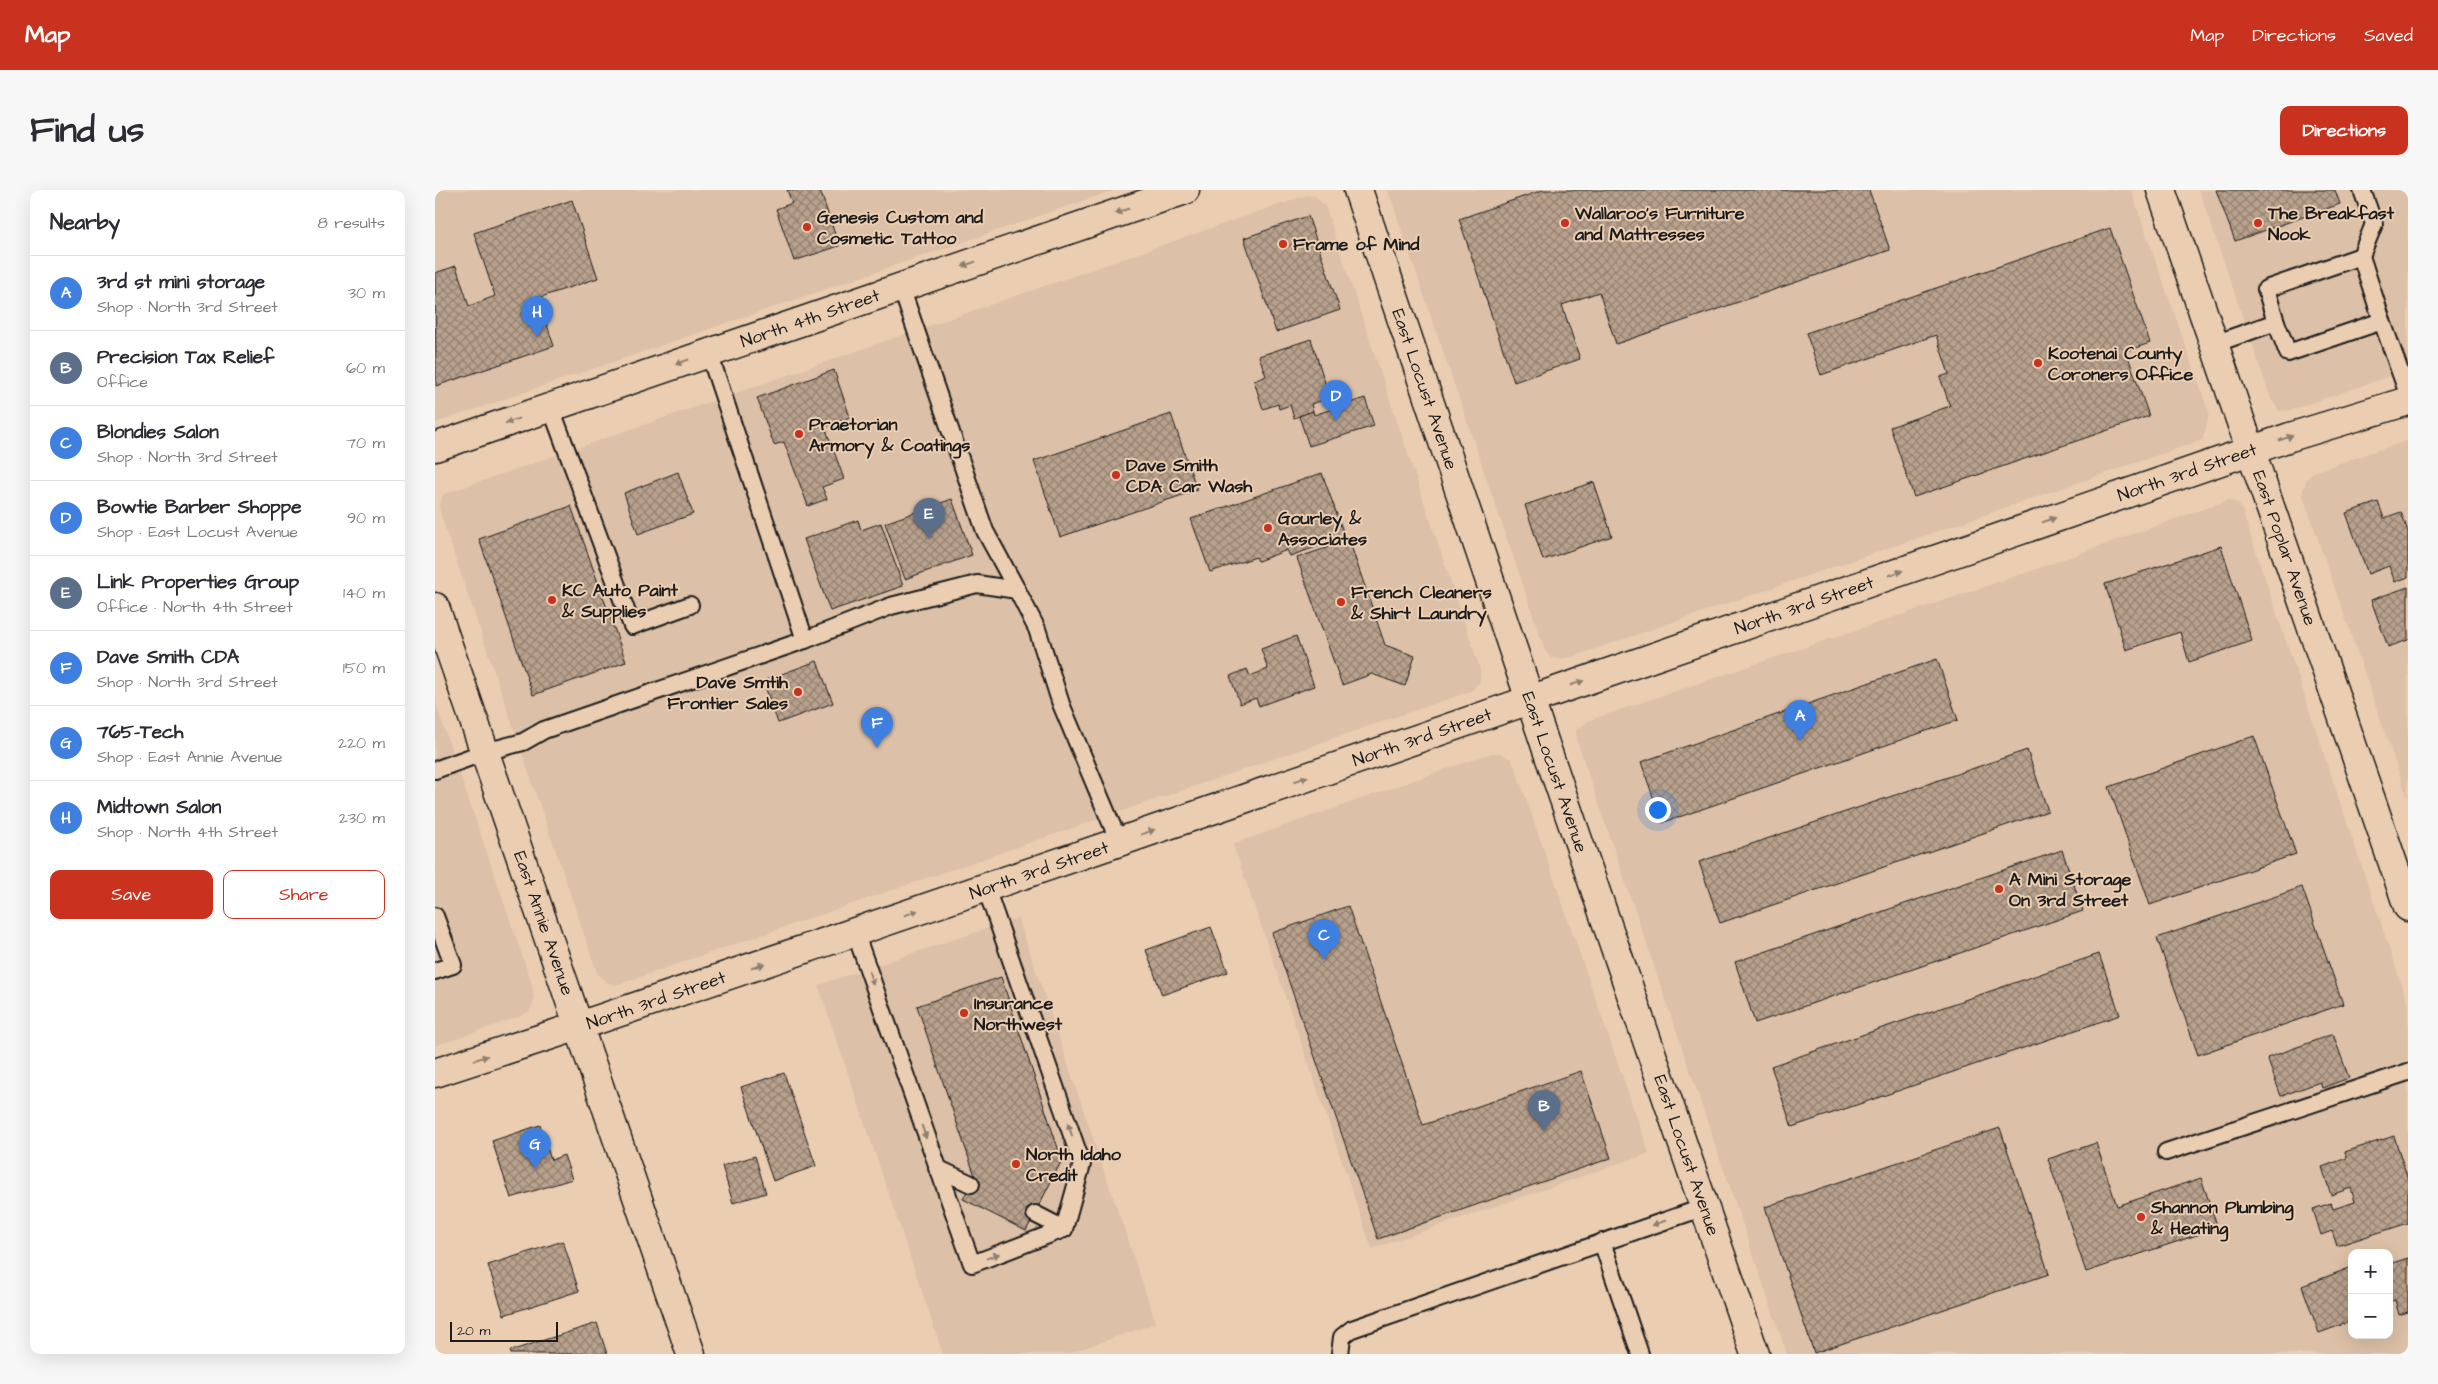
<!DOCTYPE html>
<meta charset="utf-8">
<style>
:root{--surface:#fff;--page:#f7f7f7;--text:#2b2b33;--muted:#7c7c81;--line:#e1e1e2;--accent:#c8321e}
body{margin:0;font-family:"Architects Daughter",sans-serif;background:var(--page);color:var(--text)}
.controls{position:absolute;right:15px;bottom:15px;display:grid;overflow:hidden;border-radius:10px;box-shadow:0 5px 20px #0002}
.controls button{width:45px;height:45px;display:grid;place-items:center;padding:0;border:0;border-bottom:1px solid var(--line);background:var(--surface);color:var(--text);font:25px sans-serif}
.scale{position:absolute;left:15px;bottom:12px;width:108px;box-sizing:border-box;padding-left:5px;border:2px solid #1c1c1c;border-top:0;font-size:14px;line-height:18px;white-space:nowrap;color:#1c1c1c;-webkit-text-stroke:4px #ebceb2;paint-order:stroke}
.you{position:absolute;left:1222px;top:619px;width:18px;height:18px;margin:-12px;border:4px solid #fff;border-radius:50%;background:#1a73e8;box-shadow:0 0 0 8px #1a73e833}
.badge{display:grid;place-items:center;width:32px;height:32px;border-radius:50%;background:var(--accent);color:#fff;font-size:16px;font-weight:700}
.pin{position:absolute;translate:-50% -41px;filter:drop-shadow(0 1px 2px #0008)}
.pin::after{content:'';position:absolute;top:26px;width:18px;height:15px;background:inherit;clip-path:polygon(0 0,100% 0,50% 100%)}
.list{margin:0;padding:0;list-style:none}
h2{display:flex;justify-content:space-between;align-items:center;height:65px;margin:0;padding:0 20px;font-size:21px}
h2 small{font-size:16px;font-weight:400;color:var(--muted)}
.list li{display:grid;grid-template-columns:32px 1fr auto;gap:15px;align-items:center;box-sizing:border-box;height:75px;padding:0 20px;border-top:1px solid var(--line)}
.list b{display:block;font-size:19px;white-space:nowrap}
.list p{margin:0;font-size:16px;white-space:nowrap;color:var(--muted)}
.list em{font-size:16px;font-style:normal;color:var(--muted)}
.actions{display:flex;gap:10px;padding:15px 20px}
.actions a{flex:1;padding:11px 0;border:1px solid var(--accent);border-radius:10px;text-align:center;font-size:18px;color:var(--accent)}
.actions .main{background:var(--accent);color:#fff}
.map{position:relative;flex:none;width:1973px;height:1164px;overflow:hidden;border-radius:10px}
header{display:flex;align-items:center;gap:30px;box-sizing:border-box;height:70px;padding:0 25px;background:var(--accent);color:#fff}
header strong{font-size:24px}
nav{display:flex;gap:28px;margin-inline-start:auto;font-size:18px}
.intro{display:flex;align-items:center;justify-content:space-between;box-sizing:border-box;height:120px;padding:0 30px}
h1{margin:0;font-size:35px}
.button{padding:12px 22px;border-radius:10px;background:var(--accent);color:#fff;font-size:18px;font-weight:700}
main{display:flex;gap:30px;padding:0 30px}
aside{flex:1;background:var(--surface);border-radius:10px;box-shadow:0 5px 20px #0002}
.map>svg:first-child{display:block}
.built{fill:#dcc0a7;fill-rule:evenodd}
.building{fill:url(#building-cross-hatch);stroke:#1c1c1c}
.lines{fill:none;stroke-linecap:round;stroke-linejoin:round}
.lane-casing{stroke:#1c1c1c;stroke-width:20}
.street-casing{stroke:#1c1c1c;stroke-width:31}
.secondary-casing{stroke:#1c1c1c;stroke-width:31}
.lane{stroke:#ebceb2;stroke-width:16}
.street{stroke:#ebceb2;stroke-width:28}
.secondary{stroke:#ebceb2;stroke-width:28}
.oneway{fill:#8e7e6e}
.poi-dot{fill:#c8321e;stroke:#ebceb2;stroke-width:2}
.labels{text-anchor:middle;stroke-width:4;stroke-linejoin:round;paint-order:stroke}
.poi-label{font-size:18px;font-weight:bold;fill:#1c1c1c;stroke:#ebceb2;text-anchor:start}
.street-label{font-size:18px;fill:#1c1c1c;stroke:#ebceb2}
</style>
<header>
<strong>Map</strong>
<nav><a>Map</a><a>Directions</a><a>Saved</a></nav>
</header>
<div class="intro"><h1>Find us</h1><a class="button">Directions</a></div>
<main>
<aside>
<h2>Nearby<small>8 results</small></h2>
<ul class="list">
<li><span class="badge" style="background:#3f7fe0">A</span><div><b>3rd st mini storage</b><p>Shop · North 3rd Street</p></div><em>30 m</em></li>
<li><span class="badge" style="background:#5c6f8a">B</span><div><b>Precision Tax Relief</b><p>Office</p></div><em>60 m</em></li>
<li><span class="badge" style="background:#3f7fe0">C</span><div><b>Blondies Salon</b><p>Shop · North 3rd Street</p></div><em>70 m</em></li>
<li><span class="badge" style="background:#3f7fe0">D</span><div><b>Bowtie Barber Shoppe</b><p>Shop · East Locust Avenue</p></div><em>90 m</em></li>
<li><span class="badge" style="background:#5c6f8a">E</span><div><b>Link Properties Group</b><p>Office · North 4th Street</p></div><em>140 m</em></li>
<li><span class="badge" style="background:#3f7fe0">F</span><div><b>Dave Smith CDA</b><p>Shop · North 3rd Street</p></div><em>150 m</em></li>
<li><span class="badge" style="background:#3f7fe0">G</span><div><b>765-Tech</b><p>Shop · East Annie Avenue</p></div><em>220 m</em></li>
<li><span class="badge" style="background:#3f7fe0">H</span><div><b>Midtown Salon</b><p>Shop · North 4th Street</p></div><em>230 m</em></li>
</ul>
<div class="actions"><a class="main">Save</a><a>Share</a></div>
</aside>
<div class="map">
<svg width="1973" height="1164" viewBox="0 0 1973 1164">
<defs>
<pattern id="building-cross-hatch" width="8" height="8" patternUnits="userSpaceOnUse" patternTransform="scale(1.25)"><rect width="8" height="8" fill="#b8a18d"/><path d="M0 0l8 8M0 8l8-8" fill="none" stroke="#958272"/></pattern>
</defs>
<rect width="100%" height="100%" fill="#ebceb2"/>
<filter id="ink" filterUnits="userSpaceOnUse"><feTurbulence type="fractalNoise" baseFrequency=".02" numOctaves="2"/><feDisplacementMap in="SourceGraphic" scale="10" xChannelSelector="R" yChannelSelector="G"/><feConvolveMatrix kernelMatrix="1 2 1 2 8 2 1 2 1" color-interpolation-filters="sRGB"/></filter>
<g filter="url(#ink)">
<!-- built -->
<g class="built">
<path d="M0 0H680L0 233Z"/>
<path d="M953 0H1696L1774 223 1770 242 1767 250 1137 467 1126 469 1116 468 1110 460Z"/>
<path d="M1764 0H1973V180L1856 220 1844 221 1836 209Z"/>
<path d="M872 5 880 6 890 16 1045 479V491L1041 496 1036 501 190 792 181 795 173 793 163 785 5 323 4 315 9 304Z"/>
<path d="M1973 250V609L1867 303 1872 288 1879 282Z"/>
<path d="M1793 310 1803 313 1807 320 1973 814V1164H1352L1142 551 1141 540 1155 530 1596 381ZM1917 1063H1954V1145H1917Z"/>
<path d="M0 512 97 794 99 811 94 822 86 826 0 856Z"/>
<path d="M1057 563H1065L1076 569 1080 577 1214 963 937 1059 798 654Z"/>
<path d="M583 728 721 1133 632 1164H508L383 795Z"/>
</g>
<!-- building -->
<g class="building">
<path d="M352 0H385L404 56 359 71 341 19 357 13Z"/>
<path d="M1108 0H1434L1455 60 1181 154 1164 102 1127 115 1145 169 1079 192 1024 29Z"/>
<path d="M1781 0H1900L1905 14 1800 51Z"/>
<path d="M137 10 163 88 103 108 119 156 1 196 0 83 21 76 34 116 60 106 39 43Z"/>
<path d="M873 26 905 120 841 142 809 48Z"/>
<path d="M1675 38 1715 153 1691 161 1714 226 1479 307 1455 237 1515 216 1505 187 1514 184 1501 145 1386 185 1371 143Z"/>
<path d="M876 149 895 208 876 214 878 221 859 228 855 215 844 219 843 214 828 219 819 191 831 186 824 166Z"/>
<path d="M399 180 415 227 390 237 409 289 387 297 392 309 373 316 349 252 339 255 322 208Z"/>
<path d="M930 208 939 236 874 256 864 226 878 221 879 225Z"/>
<path d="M736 224 762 300 625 347 599 271Z"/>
<path d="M243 282 258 324 203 344 189 303Z"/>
<path d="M887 283 910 347 855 366 852 360 823 371 821 367 775 382 756 329Z"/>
<path d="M1159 292 1177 346 1108 370 1090 315Z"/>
<path d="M517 309 537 365 470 389 450 333Z"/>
<path d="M1943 312 1949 328 1966 322 1973 341V387L1960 392 1954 376 1933 384 1911 323Z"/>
<path d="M136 316 191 472 98 505 44 349Z"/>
<path d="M423 330 426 340 446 333 468 396 395 421 369 349Z"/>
<path d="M914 350 950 455 980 466 970 496 937 484 907 495 862 368Z"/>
<path d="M1786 356 1817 451 1754 472 1745 442 1691 460 1670 394Z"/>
<path d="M1973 397V450L1953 457 1936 410Z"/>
<path d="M861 446 879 496 824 516 821 508 805 514 795 486 812 479 815 486 833 479 826 459Z"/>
<path d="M1502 469 1523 530 1227 633 1206 572Z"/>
<path d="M382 471 398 513 343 533 328 491Z"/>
<path d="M1819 546 1861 664 1715 715 1674 597Z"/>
<path d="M1592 560 1613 621 1285 733 1264 672Z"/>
<path d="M1627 660 1648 721 1320 833 1300 772Z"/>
<path d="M1867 697 1908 814 1763 865 1722 748Z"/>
<path d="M913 716 988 935 1146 881 1176 968 943 1049 837 743Z"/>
<path d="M776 737 793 782 727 805 711 760Z"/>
<path d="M1664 764 1685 825 1357 937 1336 876Z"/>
<path d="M566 787 627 970 591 1041 528 1009 540 986 482 816Z"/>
<path d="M1898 844 1914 888 1887 898 1885 892 1846 906 1832 868Z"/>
<path d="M349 883 381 976 338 991 306 897Z"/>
<path d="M105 935 116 970 129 965 137 989 76 1008 57 951Z"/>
<path d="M1565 938 1614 1084 1379 1163 1330 1017Z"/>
<path d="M1959 946 1973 989V1033L1902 1056 1897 1041 1886 1045 1878 1019 1896 1013 1898 1019 1920 1012 1916 998 1896 1005 1887 977 1912 968 1910 962Z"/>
<path d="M1661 953 1682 1016 1766 988 1783 1038 1651 1082 1613 969Z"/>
<path d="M320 966 331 1003 298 1013 287 976Z"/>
<path d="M128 1051 144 1101 69 1125 53 1075Z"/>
<path d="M1973 1068V1122L1964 1125 1960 1110 1954 1112V1074Z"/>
<path d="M1917 1077V1131L1884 1143 1867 1096Z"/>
<path d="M162 1133 172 1164H76L75 1161Z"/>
</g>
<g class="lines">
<defs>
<g id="lane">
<path d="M1927 0 1939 34 1926 66 1947 131"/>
<path d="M466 97 550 341 582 400"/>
<path d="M1841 132 1831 99 1926 66"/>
<path d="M1779 154 1841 132 1853 163 1947 131 1973 204"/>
<path d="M274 163 370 450"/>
<path d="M116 218 197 436 255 415"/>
<path d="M0 580 50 562 88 552 109 540 370 450 456 416 542 394 582 400 602 439 626 514 684 652"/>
<path d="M0 726 18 775 0 781"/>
<path d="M420 742 537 1074 629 1039 647 974 551 698"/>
<path d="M1731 962 1973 882"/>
<path d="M502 978 536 994"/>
<path d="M600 1024 629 1039"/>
<path d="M1167 1052 1205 1164"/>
<path d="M905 1164 907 1147 917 1139 1270 1017"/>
</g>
<g id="street">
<path d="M923 0 1111 557 1320 1164"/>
<path d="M1726 0 1973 717"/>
<path d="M0 417 256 1164"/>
</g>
<g id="secondary">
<path d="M0 257 750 0"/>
<path d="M0 883 144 836 684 652 1855 247 1973 211"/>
</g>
</defs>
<!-- lane casing -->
<use href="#lane" class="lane-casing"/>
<!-- street casing -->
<use href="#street" class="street-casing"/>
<!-- secondary casing -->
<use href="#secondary" class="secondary-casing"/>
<!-- lane -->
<use href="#lane" class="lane"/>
<!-- street -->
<use href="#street" class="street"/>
<!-- secondary -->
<use href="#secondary" class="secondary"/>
</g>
<!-- one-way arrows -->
<defs><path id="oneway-solid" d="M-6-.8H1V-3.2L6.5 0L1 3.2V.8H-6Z" transform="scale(1.25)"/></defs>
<g class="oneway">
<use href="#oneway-solid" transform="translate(687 21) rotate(161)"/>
<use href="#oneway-solid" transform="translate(534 74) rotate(161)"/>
<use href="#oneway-solid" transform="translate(247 172) rotate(161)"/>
<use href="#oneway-solid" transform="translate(77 231) rotate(161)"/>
<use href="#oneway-solid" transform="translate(1851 248) rotate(-19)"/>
<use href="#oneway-solid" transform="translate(1614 330) rotate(-19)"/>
<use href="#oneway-solid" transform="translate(1461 383) rotate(-19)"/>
<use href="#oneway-solid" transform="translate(1142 493) rotate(-19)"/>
<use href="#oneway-solid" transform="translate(866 589) rotate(-19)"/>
<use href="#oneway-solid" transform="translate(713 642) rotate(-19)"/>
<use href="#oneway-solid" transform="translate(476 723) rotate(-19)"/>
<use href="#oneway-solid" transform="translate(323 776) rotate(-19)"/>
<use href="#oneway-solid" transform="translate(436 788) rotate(71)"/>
<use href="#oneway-solid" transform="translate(46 868) rotate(-18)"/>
<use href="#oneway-solid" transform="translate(635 940) rotate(-109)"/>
<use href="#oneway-solid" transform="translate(489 942) rotate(71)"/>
<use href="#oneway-solid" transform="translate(1224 1033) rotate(161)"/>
<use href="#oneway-solid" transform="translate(558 1066) rotate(-20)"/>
</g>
</g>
<!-- markers -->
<g class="poi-dot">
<circle cx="1130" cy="33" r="5"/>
<circle cx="1823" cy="33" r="5"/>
<circle cx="372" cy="37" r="5"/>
<circle cx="848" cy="54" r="5"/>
<circle cx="1603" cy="173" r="5"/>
<circle cx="364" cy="244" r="5"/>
<circle cx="681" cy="285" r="5"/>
<circle cx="833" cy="338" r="5"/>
<circle cx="117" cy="410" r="5"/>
<circle cx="906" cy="412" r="5"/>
<circle cx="363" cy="502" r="5"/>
<circle cx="1564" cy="699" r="5"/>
<circle cx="529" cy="823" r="5"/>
<circle cx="581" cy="974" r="5"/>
<circle cx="1706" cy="1027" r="5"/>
</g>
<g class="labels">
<!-- poi labels -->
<g class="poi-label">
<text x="1140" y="29">Wallaroo's Furniture<tspan x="1140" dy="21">and Mattresses</tspan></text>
<text x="1833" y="29">The Breakfast<tspan x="1833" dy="21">Nook</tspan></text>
<text x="382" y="33">Genesis Custom and<tspan x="382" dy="21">Cosmetic Tattoo</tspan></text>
<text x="858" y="60">Frame of Mind</text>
<text x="1613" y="169">Kootenai County<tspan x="1613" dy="21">Coroners Office</tspan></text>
<text x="374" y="240">Praetorian<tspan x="374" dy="21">Armory &amp; Coatings</tspan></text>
<text x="691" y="281">Dave Smith<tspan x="691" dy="21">CDA Car Wash</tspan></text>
<text x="843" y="334">Gourley &amp;<tspan x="843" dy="21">Associates</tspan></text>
<text x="127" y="406">KC Auto Paint<tspan x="127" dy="21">&amp; Supplies</tspan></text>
<text x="916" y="408">French Cleaners<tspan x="916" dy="21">&amp; Shirt Laundry</tspan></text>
<text x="353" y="498" text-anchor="end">Dave Smtih<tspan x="353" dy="21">Frontier Sales</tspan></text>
<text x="1574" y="695">A Mini Storage<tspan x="1574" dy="21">On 3rd Street</tspan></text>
<text x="539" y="819">Insurance<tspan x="539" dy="21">Northwest</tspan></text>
<text x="591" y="970">North Idaho<tspan x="591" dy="21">Credit</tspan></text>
<text x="1716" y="1023">Shannon Plumbing<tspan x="1716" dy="21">&amp; Heating</tspan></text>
</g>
<!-- street labels -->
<g class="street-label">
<text transform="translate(375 128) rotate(-19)" y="6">North 4th Street</text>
<text transform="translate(990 199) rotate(71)" y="6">East Locust Avenue</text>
<text transform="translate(1752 282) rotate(-19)" y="6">North 3rd Street</text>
<text transform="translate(1850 358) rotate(71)" y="6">East Poplar Avenue</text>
<text transform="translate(1369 415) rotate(-19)" y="6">North 3rd Street</text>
<text transform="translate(987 547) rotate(-19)" y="6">North 3rd Street</text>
<text transform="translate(1120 582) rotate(71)" y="6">East Locust Avenue</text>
<text transform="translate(604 680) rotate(-19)" y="6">North 3rd Street</text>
<text transform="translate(109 733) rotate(71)" y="6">East Annie Avenue</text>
<text transform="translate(221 810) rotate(-19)" y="6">North 3rd Street</text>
<text transform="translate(1252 965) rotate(71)" y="6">East Locust Avenue</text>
</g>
</g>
</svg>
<div class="controls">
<button>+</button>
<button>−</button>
</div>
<div class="scale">20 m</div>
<div class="you"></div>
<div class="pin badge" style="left:1365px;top:551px;background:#3f7fe0">A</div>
<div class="pin badge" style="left:1109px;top:941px;background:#5c6f8a">B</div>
<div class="pin badge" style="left:889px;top:770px;background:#3f7fe0">C</div>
<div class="pin badge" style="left:901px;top:231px;background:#3f7fe0">D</div>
<div class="pin badge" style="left:494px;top:349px;background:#5c6f8a">E</div>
<div class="pin badge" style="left:442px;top:558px;background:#3f7fe0">F</div>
<div class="pin badge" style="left:100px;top:979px;background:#3f7fe0">G</div>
<div class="pin badge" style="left:102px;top:147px;background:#3f7fe0">H</div>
</div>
</main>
